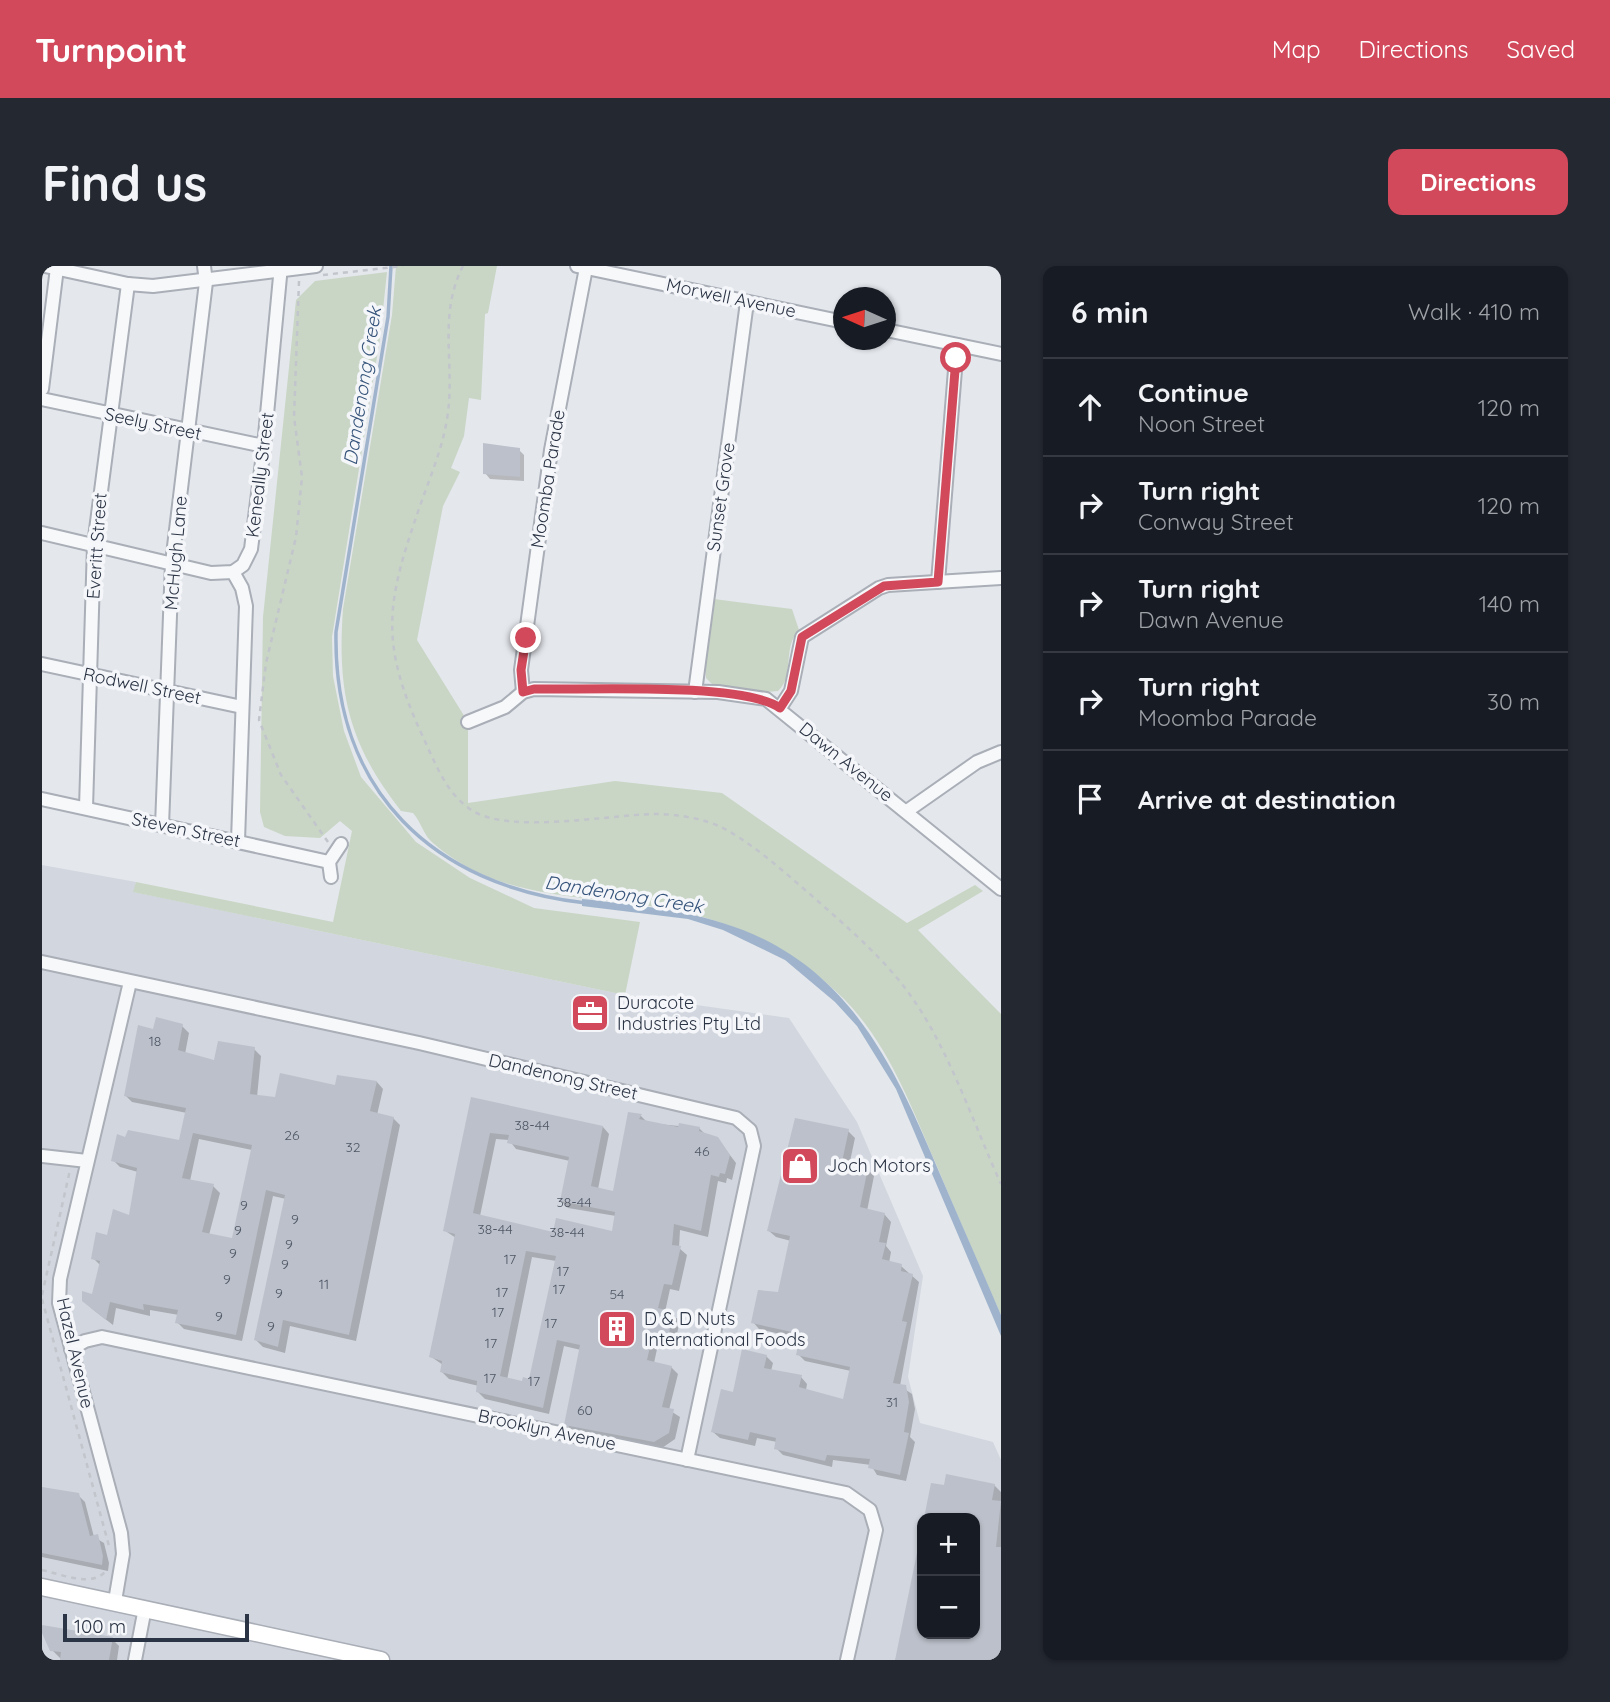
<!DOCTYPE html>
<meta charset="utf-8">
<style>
:root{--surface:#171b24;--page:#242831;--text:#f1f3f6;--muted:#9ea1a6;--line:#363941;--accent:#d1495b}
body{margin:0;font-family:Quicksand,sans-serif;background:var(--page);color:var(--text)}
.controls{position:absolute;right:21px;bottom:21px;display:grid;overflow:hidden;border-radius:14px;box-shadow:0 2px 5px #0004}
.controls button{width:63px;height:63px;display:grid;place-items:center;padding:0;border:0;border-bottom:2px solid var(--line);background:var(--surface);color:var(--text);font:35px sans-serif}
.compass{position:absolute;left:791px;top:21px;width:63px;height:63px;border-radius:50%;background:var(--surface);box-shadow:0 2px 5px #0004;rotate:273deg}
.scale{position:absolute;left:21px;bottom:18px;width:186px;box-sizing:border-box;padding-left:7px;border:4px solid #2b3445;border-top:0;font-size:19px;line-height:24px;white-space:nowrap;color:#2b3445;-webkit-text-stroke:5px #f4f6f9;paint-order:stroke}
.stop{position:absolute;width:21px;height:21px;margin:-16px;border:5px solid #d1495b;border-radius:50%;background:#fff}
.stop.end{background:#d1495b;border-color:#fff;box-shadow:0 2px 7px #0008}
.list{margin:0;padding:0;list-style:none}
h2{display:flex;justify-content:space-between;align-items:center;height:91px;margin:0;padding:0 28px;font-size:30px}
h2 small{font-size:23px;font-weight:400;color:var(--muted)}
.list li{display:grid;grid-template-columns:46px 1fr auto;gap:21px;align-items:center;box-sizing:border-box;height:98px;padding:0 28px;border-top:2px solid var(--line)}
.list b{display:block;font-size:26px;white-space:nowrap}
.list p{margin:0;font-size:23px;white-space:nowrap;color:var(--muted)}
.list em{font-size:23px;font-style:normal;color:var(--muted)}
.icon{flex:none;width:38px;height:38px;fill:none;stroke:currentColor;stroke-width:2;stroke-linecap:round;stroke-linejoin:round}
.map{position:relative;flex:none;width:959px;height:1394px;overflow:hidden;border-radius:14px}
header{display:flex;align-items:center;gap:42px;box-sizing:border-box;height:98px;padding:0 35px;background:var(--accent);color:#fff}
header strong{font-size:33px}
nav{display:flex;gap:38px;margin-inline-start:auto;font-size:24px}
.intro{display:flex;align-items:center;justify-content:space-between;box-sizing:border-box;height:168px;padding:0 42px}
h1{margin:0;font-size:49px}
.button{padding:18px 32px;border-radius:14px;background:var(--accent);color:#fff;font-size:24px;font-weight:700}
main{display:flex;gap:42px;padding:0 42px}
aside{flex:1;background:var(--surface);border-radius:14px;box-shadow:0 2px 5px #0004}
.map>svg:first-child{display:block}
.built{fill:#d2d6de;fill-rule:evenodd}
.green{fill:#c9d6c5}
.water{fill:#9fb4cc}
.shadow{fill:#0003;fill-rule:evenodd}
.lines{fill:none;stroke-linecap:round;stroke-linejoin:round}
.stream{stroke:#9fb4cc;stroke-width:3.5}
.building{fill:#bbc0ca;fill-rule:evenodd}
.street-casing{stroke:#a9aeb7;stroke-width:16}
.secondary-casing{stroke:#a9aeb7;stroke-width:19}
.path{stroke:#c2c5cb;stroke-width:2.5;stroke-dasharray:5 5;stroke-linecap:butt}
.street{stroke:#f7f8fa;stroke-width:12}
.secondary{stroke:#fff;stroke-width:16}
.route{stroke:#d1495b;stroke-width:9}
.labels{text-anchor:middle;stroke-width:7;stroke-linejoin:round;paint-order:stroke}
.number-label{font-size:14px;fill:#4f5766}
.street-label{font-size:18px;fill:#2b3445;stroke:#f4f6f9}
.poi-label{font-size:18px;fill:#2b3445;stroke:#f4f6f9;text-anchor:start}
.water-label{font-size:19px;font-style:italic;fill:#34527a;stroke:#f4f6f9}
</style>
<header>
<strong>Turnpoint</strong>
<nav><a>Map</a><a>Directions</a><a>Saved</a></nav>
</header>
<div class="intro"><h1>Find us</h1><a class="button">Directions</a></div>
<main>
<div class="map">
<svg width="959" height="1394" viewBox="0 0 959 1394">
<rect width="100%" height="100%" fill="#e4e7ec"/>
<!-- built -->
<path class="built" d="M0 599 94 616 92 626 583 729 747 752 815 856 881 1010 866 1111 878 1157 951 1176 959 1194V1394H0ZM880 1252H933V1368H880Z"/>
<!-- green -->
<g class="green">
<path d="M354 0H455L446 47 443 48 439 134 427 132 422 170 409 202 418 206 401 240 375 374 426 456V537L573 515 680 527 865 657 933 619 941 625 876 664 959 748V1049C937 999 915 948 894 898 869 840 847 779 802 733 754 685 693 655 626 643 544 628 458 636 391 577 382 570 379 556 371 547L359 545C307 478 295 428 301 343L350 49Z"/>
<path d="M345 6 338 72 290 371 291 410 302 465 319 511 374 576 428 612 492 642 598 656 583 729 91 626 94 616 291 656 310 565 298 555 278 572 243 570 222 561 218 546 221 351 254 34 273 15Z"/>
<path d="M672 333 750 343 757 364C740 381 753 410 736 425L724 426 671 419 664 412 663 400Z"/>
</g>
<!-- water -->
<path class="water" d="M540 633C596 639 649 644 701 664 812 708 855 806 898 908 918 955 939 1002 959 1049V1070L854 823 815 760 793 736 743 694 681 664 646 653 540 640Z"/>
<!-- shadow -->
<g class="shadow">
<path d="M443 179 477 184 482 189V215L448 213 443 207Z"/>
<path d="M140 760 147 767 143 788 173 796 212 783 219 790 215 831 234 833 335 816 341 823 335 849 351 852 358 859 314 1075 248 1060 243 1087 221 1081 214 1074 244 933 231 930 200 1075 142 1063 135 1056 137 1049 108 1044V1050L74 1042 71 1059 49 1042 59 1000 51 992 66 971 88 952 96 906 78 901 71 894 138 876 145 847 90 836 83 829 112 766ZM157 873 210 884 191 974 167 969 178 927 171 920 148 915Z"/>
<path d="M431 833 561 861 567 868 556 923 572 927 588 848 599 850 606 857 657 862 664 869 675 872 694 897 690 914 685 912 684 917 676 915 666 971 638 964 637 982 645 989 637 1025 628 1023 623 1046 638 1054 633 1077 617 1074 612 1097 629 1101 636 1108 627 1144 638 1151 633 1173 620 1182 531 1165 524 1158 539 1084 522 1080 507 1148 443 1133 436 1126 437 1120 407 1113 400 1106 401 1099 388 1090 414 972 402 964ZM454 873 467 874 474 883 528 895 519 935 526 942 574 950 571 967 512 968 438 950ZM490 991 514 995 488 1115 482 1117 465 1114Z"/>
<path d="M806 865 813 872 807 900 826 904 832 910 825 945 843 949 849 956 844 980 849 986 847 997 859 1000 877 1016 858 1120 870 1128 873 1143 868 1171 873 1176 864 1215 835 1209 829 1199 791 1194 790 1201 741 1189 734 1182 735 1176 715 1172 713 1180 678 1172 671 1166 692 1128 724 1090 731 1097 729 1105 759 1111 765 1118 764 1124 802 1135 809 1105 763 1095 756 1088 760 1073 717 1063 711 1056 737 1028 749 975 734 971 727 965Z"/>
<path d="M890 1219 903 1221 952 1219 959 1226V1394H855L880 1268V1368H933V1252H884Z"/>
<path d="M0 1223 36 1229 43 1236 52 1271 62 1277 67 1297 66 1305 0 1291Z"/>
<path d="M0 1361 70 1373 77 1380 75 1394H20L10 1384Z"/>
</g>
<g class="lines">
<!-- stream -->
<path class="stream" d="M349 0 346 51 294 366C291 525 391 620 544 637"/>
</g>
<!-- building -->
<g class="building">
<path d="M441 177 478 182V211L441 208Z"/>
<path d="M114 751 141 758 136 784 172 794 176 775 213 781 208 828 233 831 238 807 293 819 295 809 335 815 328 845 352 851 307 1069 241 1054 236 1081 212 1074 243 929 224 924 194 1069 133 1057 136 1044 101 1038 102 1044 68 1036 64 1054 40 1035V1025L50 1028 58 995 49 993 54 966 65 969 71 943 87 949 95 902 69 895 75 868 83 871 86 864 137 874 144 842 82 830 96 759 111 763ZM151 867 210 879 190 972 160 966 172 918 140 912Z"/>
<path d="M429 831 561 860 549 920 571 925 586 846 600 848 597 853 636 861 637 857 658 861 657 865 676 871 688 889 683 908 678 907 677 911 669 909 659 965 632 958 630 979 639 980 630 1019 622 1018 616 1042 632 1046 626 1071 611 1068 605 1094 630 1100 620 1141 632 1143 627 1167 612 1176 522 1159 538 1079 515 1074 501 1142 434 1126 435 1115 398 1106 400 1095 387 1091 413 968 401 965ZM448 867 467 869 465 877 527 891 518 935 573 946 570 965 514 952 511 966 431 947ZM484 985 514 990 487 1113 481 1111 480 1115 458 1110Z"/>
<path d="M753 852 807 863 800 896 826 902 818 941 843 947 837 976 844 977 840 993 860 998 859 1005 871 1008 860 1055 865 1056 851 1117 864 1119 867 1136 862 1166 867 1167 858 1209 826 1202 828 1193 785 1189 783 1195 732 1183 734 1172 708 1166 706 1174 669 1166 679 1123 691 1126 700 1083 725 1089 722 1102 760 1109 757 1121 801 1133 808 1101 754 1089 759 1068 709 1057 716 1024 736 1026 748 970 725 965Z"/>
<path d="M904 1208 953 1218 950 1234 959 1235 954 1281H959V1394H853L876 1282 880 1283V1368H933V1252H882L889 1217 902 1219Z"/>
<path d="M0 1221 37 1227 48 1270 56 1268 61 1290 60 1299 0 1287Z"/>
<path d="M0 1359 71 1371 67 1394H18L19 1386 8 1385 0 1367Z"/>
</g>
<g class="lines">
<defs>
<g id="street">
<path d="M3 0 86 18 111 20 274 0"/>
<path d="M535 0 802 56"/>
<path d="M844 64 959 88"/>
<path d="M0 123 15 2"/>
<path d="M0 133 222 180"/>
<path d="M0 267 169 307 191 306 201 299 209 283 222 180 239 0"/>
<path d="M191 306 200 322 204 340 196 575"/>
<path d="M896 316 915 79"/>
<path d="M0 398 200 441"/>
<path d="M481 426 479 404 509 184 544 2"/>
<path d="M653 426 705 36"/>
<path d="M738 442 749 425 760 371 837 322 846 319 959 312"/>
<path d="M426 456 463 441 481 426 492 423 676 426 724 433 959 623"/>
<path d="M0 533 287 596"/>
<path d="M44 542 52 279 86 18"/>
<path d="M865 545 935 496 959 486"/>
<path d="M120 560 130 297 164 16 162 0"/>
<path d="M289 611 287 596 299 578"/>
<path d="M0 696 377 777 694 852 708 864 712 880 645 1194"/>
<path d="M0 890 45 895"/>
<path d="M29 1083 43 1075 60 1071 804 1227 828 1244 834 1264 805 1394"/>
<path d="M73 1335 81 1288 79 1267 17 1037 18 1013 88 716"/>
<path d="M93 1394 103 1342"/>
</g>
<path id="secondary" d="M0 1321 339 1394"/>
</defs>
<!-- street casing -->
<use href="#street" class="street-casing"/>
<!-- secondary casing -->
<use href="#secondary" class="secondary-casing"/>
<!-- path -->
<g class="path">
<path d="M421 0C395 51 414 100 405 153 400 184 388 211 378 240 344 337 337 376 381 471 394 499 405 529 431 545 468 568 567 549 611 548 634 548 661 552 681 562 714 580 741 605 769 629 806 662 845 694 873 736 908 787 933 861 959 918"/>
<path d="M281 9 361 0"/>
<path d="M257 15 252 151 260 211 254 271 224 397 217 454 239 509 286 576"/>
<path d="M0 1029 28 904"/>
<path d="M0 1033 67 1280"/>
<path d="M0 1304C19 1308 53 1323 65 1303"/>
</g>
<!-- street -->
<use href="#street" class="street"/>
<!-- secondary -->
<use href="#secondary" class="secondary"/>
</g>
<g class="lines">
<!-- route -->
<path class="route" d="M484 372 479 404 481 426 492 423C545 424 700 416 738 442L749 425 760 371 842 320 896 316 914 92"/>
</g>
<!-- icons -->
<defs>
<symbol id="office-square" viewBox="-11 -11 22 22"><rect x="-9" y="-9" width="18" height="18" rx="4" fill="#d1495b" stroke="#f4f6f9"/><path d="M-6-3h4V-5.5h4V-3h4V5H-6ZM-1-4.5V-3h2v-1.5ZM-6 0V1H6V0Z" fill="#fff"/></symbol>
<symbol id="shop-square" viewBox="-11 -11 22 22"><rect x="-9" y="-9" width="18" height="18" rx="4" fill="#d1495b" stroke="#f4f6f9"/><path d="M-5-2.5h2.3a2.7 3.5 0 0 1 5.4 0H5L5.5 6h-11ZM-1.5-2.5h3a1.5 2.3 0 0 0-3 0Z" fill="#fff"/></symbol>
<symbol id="building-square" viewBox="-11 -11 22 22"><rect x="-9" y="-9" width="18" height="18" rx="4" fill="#d1495b" stroke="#f4f6f9"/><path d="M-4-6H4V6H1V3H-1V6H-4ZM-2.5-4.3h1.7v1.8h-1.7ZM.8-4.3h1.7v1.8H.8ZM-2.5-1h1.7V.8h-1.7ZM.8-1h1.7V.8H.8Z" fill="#fff"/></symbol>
</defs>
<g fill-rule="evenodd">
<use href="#office-square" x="526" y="725" width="44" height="44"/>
<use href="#shop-square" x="736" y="878" width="44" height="44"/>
<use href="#building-square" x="553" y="1041" width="44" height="44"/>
</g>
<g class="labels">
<!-- number labels -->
<g class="number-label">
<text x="113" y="780">18</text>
<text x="490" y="864">38-44</text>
<text x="250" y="874">26</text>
<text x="311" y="886">32</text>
<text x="660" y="890">46</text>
<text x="532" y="941">38-44</text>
<text x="202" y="944">9</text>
<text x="253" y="958">9</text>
<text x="453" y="968">38-44</text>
<text x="196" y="969">9</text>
<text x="525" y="971">38-44</text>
<text x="247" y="983">9</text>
<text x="191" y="992">9</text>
<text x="468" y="998">17</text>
<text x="243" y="1003">9</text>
<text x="521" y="1010">17</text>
<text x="185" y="1018">9</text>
<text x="282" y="1023">11</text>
<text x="517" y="1028">17</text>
<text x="460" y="1031">17</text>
<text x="237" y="1032">9</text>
<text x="575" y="1033">54</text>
<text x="456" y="1051">17</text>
<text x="177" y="1055">9</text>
<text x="509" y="1062">17</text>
<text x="229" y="1065">9</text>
<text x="449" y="1082">17</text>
<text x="448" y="1117">17</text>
<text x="492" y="1120">17</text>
<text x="850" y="1141">31</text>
<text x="543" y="1149">60</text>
</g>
<!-- street labels -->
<g class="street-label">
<text transform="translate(689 32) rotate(12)" y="6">Morwell Avenue</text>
<text transform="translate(111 158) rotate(12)" y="6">Seely Street</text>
<text transform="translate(218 209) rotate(-83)" y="6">Keneally Street</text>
<text transform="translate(506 213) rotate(-81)" y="6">Moomba Parade</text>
<text transform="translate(679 231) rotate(-82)" y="6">Sunset Grove</text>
<text transform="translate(55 280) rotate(-86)" y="6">Everitt Street</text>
<text transform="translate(134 287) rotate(-85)" y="6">McHugh Lane</text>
<text transform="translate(100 420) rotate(12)" y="6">Rodwell Street</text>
<text transform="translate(804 496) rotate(39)" y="6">Dawn Avenue</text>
<text transform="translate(144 564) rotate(12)" y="6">Steven Street</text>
<text transform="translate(521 811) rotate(13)" y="6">Dandenong Street</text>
<text transform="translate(33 1087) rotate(77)" y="6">Hazel Avenue</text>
<text transform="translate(505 1164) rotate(12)" y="6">Brooklyn Avenue</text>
</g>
<!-- poi labels -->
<g class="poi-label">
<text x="575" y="743">Duracote<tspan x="575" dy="21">Industries Pty Ltd</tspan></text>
<text x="785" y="906">Joch Motors</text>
<text x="602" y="1059">D &amp; D Nuts<tspan x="602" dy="21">International Foods</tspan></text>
</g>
<!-- water labels -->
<g class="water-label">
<text transform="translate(320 120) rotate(-81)" y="7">Dandenong Creek</text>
<text transform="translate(582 628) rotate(9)" y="7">Dandenong Creek</text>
</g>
</g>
</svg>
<div class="controls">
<button>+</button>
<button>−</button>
</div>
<svg class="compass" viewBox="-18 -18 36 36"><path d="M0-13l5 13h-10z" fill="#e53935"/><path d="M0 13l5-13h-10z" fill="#9ea1a6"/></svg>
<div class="scale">100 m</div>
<div class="stop" style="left:914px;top:92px"></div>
<div class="stop end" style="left:484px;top:372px"></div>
</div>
<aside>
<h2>6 min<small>Walk · 410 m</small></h2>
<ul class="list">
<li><svg class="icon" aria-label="ahead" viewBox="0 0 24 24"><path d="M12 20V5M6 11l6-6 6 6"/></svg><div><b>Continue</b><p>Noon Street</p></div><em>120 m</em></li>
<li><svg class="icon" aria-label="right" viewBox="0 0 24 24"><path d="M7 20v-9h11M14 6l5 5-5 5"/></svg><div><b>Turn right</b><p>Conway Street</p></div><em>120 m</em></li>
<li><svg class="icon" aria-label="right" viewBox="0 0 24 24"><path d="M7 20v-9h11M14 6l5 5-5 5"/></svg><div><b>Turn right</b><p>Dawn Avenue</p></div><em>140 m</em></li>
<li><svg class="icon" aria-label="right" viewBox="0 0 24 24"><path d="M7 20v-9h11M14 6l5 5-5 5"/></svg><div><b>Turn right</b><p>Moomba Parade</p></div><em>30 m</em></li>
<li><svg class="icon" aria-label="arrive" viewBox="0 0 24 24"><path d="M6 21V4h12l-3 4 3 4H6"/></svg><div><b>Arrive at destination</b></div></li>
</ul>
</aside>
</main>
